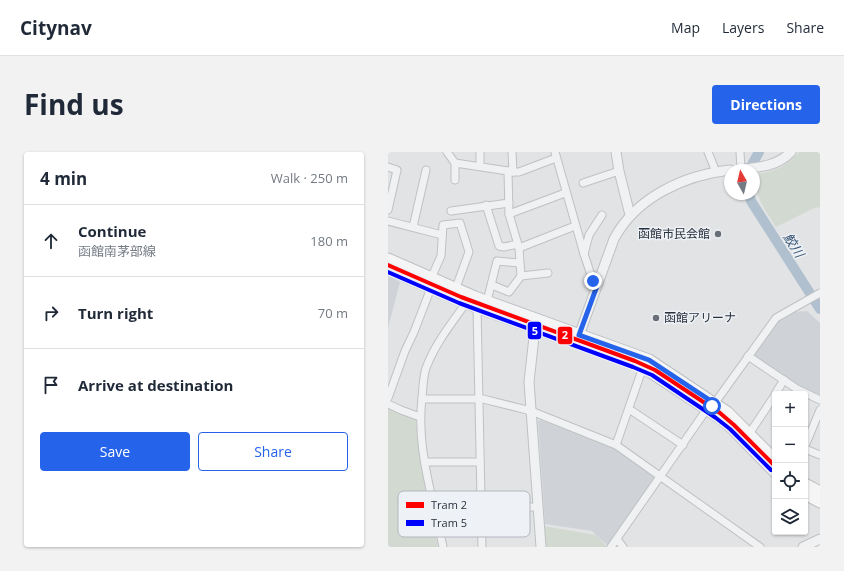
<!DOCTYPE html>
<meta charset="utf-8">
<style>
:root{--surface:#fff;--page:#f2f2f3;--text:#1f2937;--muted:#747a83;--line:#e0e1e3;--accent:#2563eb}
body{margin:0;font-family:"Open Sans","Noto Sans JP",sans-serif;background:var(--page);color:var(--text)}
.controls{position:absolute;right:12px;bottom:12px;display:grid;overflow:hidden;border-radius:4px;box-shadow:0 1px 3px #0004}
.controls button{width:36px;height:36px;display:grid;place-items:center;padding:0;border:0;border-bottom:1px solid var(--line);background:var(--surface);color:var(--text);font:20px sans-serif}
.compass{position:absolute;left:336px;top:12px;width:36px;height:36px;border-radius:50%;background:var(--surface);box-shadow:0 1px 3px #0004;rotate:352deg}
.stop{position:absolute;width:12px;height:12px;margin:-9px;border:3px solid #2563eb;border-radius:50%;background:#fff}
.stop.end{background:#2563eb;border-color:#fff;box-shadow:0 1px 4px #0008}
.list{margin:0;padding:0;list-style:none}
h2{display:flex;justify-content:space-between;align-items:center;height:52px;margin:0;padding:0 16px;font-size:17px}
h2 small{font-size:13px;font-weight:400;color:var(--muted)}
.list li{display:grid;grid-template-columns:26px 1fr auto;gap:12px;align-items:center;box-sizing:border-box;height:72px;padding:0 16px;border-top:1px solid var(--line)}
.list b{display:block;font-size:15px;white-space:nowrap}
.list p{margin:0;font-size:13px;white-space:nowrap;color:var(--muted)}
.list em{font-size:13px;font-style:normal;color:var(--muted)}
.actions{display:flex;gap:8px;padding:12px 16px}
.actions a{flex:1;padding:9px 0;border:1px solid var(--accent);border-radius:4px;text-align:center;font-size:14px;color:var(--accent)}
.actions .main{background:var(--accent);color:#fff}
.icon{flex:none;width:22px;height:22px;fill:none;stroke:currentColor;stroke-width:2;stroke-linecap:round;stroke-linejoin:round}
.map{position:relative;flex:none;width:432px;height:395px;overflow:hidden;border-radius:4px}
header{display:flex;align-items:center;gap:24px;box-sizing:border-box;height:56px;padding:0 20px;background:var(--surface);border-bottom:1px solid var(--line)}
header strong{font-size:19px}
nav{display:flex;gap:22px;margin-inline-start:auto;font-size:14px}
.intro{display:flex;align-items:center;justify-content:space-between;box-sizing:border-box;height:96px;padding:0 24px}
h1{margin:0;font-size:28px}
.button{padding:10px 18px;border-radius:4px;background:var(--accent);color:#fff;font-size:14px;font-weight:700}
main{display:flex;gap:24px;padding:0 24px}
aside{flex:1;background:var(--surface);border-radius:4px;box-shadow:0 1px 3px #0004}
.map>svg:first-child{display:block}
.built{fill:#cfd3d8}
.green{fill:#d2d9d1}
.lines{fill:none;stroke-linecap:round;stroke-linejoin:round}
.river{stroke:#b0c0cf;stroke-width:10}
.minor-casing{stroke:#bfc1c3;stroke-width:9}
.tertiary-casing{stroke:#bfc1c3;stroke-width:11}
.primary-casing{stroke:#bdc0c3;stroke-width:13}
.minor{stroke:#f0f1f2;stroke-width:7}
.tertiary{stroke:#f0f1f2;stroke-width:9}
.primary{stroke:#f5f5f6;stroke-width:11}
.tram-1-casing{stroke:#eef1f5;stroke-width:7}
.tram-2-casing{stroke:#eef1f5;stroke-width:7}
.tram-1{stroke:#f00;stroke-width:4}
.tram-2{stroke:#00f;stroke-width:4}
.route{stroke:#2563eb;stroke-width:5}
.poi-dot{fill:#696f78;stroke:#eef1f5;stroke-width:1.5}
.labels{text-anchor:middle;stroke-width:3;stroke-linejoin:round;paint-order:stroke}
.poi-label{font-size:12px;fill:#28313e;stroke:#eef1f5;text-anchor:end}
.water-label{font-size:13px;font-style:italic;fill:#345170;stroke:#eef1f5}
.key{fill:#eef1f5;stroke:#b3b7be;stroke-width:1}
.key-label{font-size:11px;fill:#28313e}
.line-badge{stroke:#eef1f5;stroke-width:1.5}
.badge-label{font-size:11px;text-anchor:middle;font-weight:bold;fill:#fff}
</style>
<header>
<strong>Citynav</strong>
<nav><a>Map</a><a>Layers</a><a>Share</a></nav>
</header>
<div class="intro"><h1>Find us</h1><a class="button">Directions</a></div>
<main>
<aside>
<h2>4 min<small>Walk · 250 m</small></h2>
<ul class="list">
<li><svg class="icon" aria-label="ahead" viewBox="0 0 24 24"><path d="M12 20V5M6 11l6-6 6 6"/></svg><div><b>Continue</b><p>函館南茅部線</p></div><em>180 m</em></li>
<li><svg class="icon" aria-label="right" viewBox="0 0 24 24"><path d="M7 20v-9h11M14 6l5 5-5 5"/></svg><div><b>Turn right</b></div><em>70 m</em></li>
<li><svg class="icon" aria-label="arrive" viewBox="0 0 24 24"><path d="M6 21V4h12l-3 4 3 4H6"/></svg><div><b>Arrive at destination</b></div></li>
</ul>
<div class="actions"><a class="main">Save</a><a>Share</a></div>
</aside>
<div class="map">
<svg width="432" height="395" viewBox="0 0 432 395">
<rect width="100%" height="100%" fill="#e1e3e5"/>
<!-- built -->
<g class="built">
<path d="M0 124 12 130 0 176Z"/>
<path d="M419 159 432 171V243L409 233 366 204 391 168 406 160Z"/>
<path d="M153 268 228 297 268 326 220 394 204 379 157 372 150 269Z"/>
</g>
<!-- green -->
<g class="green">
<path d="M411 0H432V55L424 57 388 75C378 59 363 41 371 22 388 19 400 13 411 0Z"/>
<path d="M0 257 28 268 33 311 50 395H0Z"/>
<path d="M155 374 208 383 219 395H157Z"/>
</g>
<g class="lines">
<!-- river -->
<g class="river">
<path d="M361 18 371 0"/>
<path d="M361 42 363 49 432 157"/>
</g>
<defs>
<g id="minor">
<path d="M59 0 67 11 120 19"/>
<path d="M92 0V14"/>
<path d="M167 0 196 102 205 129 209 134"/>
<path d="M320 0 328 20"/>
<path d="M352 0 353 17H354"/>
<path d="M0 15 9 18 0 58"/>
<path d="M125 20H131L168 6"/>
<path d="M67 28V11"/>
<path d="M195 31 231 19"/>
<path d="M98 53 111 94 116 95 130 92"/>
<path d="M63 59 121 51"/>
<path d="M121 62 177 41"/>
<path d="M0 69 54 83"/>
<path d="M25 75 38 18"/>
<path d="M131 96 187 74"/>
<path d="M196 102 201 83 214 63"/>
<path d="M45 122 53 104 55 73 72 71 81 100 69 133"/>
<path d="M133 124 160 121"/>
<path d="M104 133 121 140 133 124 131 96 121 62 120 19 125 20 124 0"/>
<path d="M100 145 109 109 131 111"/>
<path d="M90 153 89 155 94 395"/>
<path d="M360 204 409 237 432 248"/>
<path d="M387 242 396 228"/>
<path d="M0 246 17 199 26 180 41 141"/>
<path d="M34 247H95L143 259 228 293 372 395"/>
<path d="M0 252 13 258 32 265"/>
<path d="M244 259 295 293"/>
<path d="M361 282 387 243"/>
<path d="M228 293 255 215"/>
<path d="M417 294 432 258"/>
<path d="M417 297 432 303"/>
<path d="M37 310H92"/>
<path d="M47 355H150"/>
<path d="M229 387 235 395"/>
<path d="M55 395C45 346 28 296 34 246 35 236 35 225 38 216 47 192 63 172 78 151"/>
<path d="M223 395 319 257 329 248 388 166 432 141"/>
</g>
<g id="tertiary">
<path d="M228 0 231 19 242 63"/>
<path d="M354 17C373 15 389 14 403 0"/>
<path d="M149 169 147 176 141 230 153 395"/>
<path d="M189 189 226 87C248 45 297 23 342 18"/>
<path d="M415 395 432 387"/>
</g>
<g id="primary">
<path d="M0 107 87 145 261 208 339 260 387 308"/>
<path d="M0 117 78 151 255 215 331 265 343 275 387 320"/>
<path d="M417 332 432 340"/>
<path d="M417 342 432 350"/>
</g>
</defs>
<!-- minor casing -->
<use href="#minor" class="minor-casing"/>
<!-- tertiary casing -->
<use href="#tertiary" class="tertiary-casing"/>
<!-- primary casing -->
<use href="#primary" class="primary-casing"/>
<!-- minor -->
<use href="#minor" class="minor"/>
<!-- tertiary -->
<use href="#tertiary" class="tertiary"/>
<!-- primary -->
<use href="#primary" class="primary"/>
<defs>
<path id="tram-1" d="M0 113 73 145 247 209 267 218 332 261 346 273 387 314"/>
<path id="tram-2" d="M0 120 71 151 245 215 264 223 328 266 342 277 383 318"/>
</defs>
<!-- tram-1 casing -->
<use href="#tram-1" class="tram-1-casing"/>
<!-- tram-2 casing -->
<use href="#tram-2" class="tram-2-casing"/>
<!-- tram-1 -->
<use href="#tram-1" class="tram-1"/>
<!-- tram-2 -->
<use href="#tram-2" class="tram-2"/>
</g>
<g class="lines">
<!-- route -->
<path class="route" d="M205 129 209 134 191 183 261 208 326 251 324 254"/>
</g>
<!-- markers -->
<g class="poi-dot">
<circle cx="330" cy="82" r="4"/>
<circle cx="268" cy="166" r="4"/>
</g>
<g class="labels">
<!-- poi labels -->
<g class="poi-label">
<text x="322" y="86">函館市民会館</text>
<text x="276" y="170" text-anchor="start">函館アリーナ</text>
</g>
<!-- water labels -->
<g class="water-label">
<text transform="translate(406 93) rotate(57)" y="5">鮫川</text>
</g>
</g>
<!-- legend -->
<rect x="10" y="339" width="132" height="46" rx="6" class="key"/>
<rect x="18" y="350" width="18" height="6" fill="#f00"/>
<rect x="18" y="368" width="18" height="6" fill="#00f"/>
<g class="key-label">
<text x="43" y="357">Tram 2</text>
<text x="43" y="375">Tram 5</text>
</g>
<g class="line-badge">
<rect x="139" y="169" width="15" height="19" rx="4" fill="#00f"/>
<rect x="169" y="174" width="16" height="19" rx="4" fill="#f00"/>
</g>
<g class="badge-label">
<text x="147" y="183">5</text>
<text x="177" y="187">2</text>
</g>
</svg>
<div class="controls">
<button>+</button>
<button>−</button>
<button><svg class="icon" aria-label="locate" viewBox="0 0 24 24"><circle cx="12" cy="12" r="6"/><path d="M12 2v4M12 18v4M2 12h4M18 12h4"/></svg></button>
<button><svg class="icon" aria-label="layers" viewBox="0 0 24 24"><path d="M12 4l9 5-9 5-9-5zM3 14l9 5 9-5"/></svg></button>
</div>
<svg class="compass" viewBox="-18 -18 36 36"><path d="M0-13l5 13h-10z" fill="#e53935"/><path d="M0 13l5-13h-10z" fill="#747a83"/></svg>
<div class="stop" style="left:324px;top:254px"></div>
<div class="stop end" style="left:205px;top:129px"></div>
</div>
</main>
